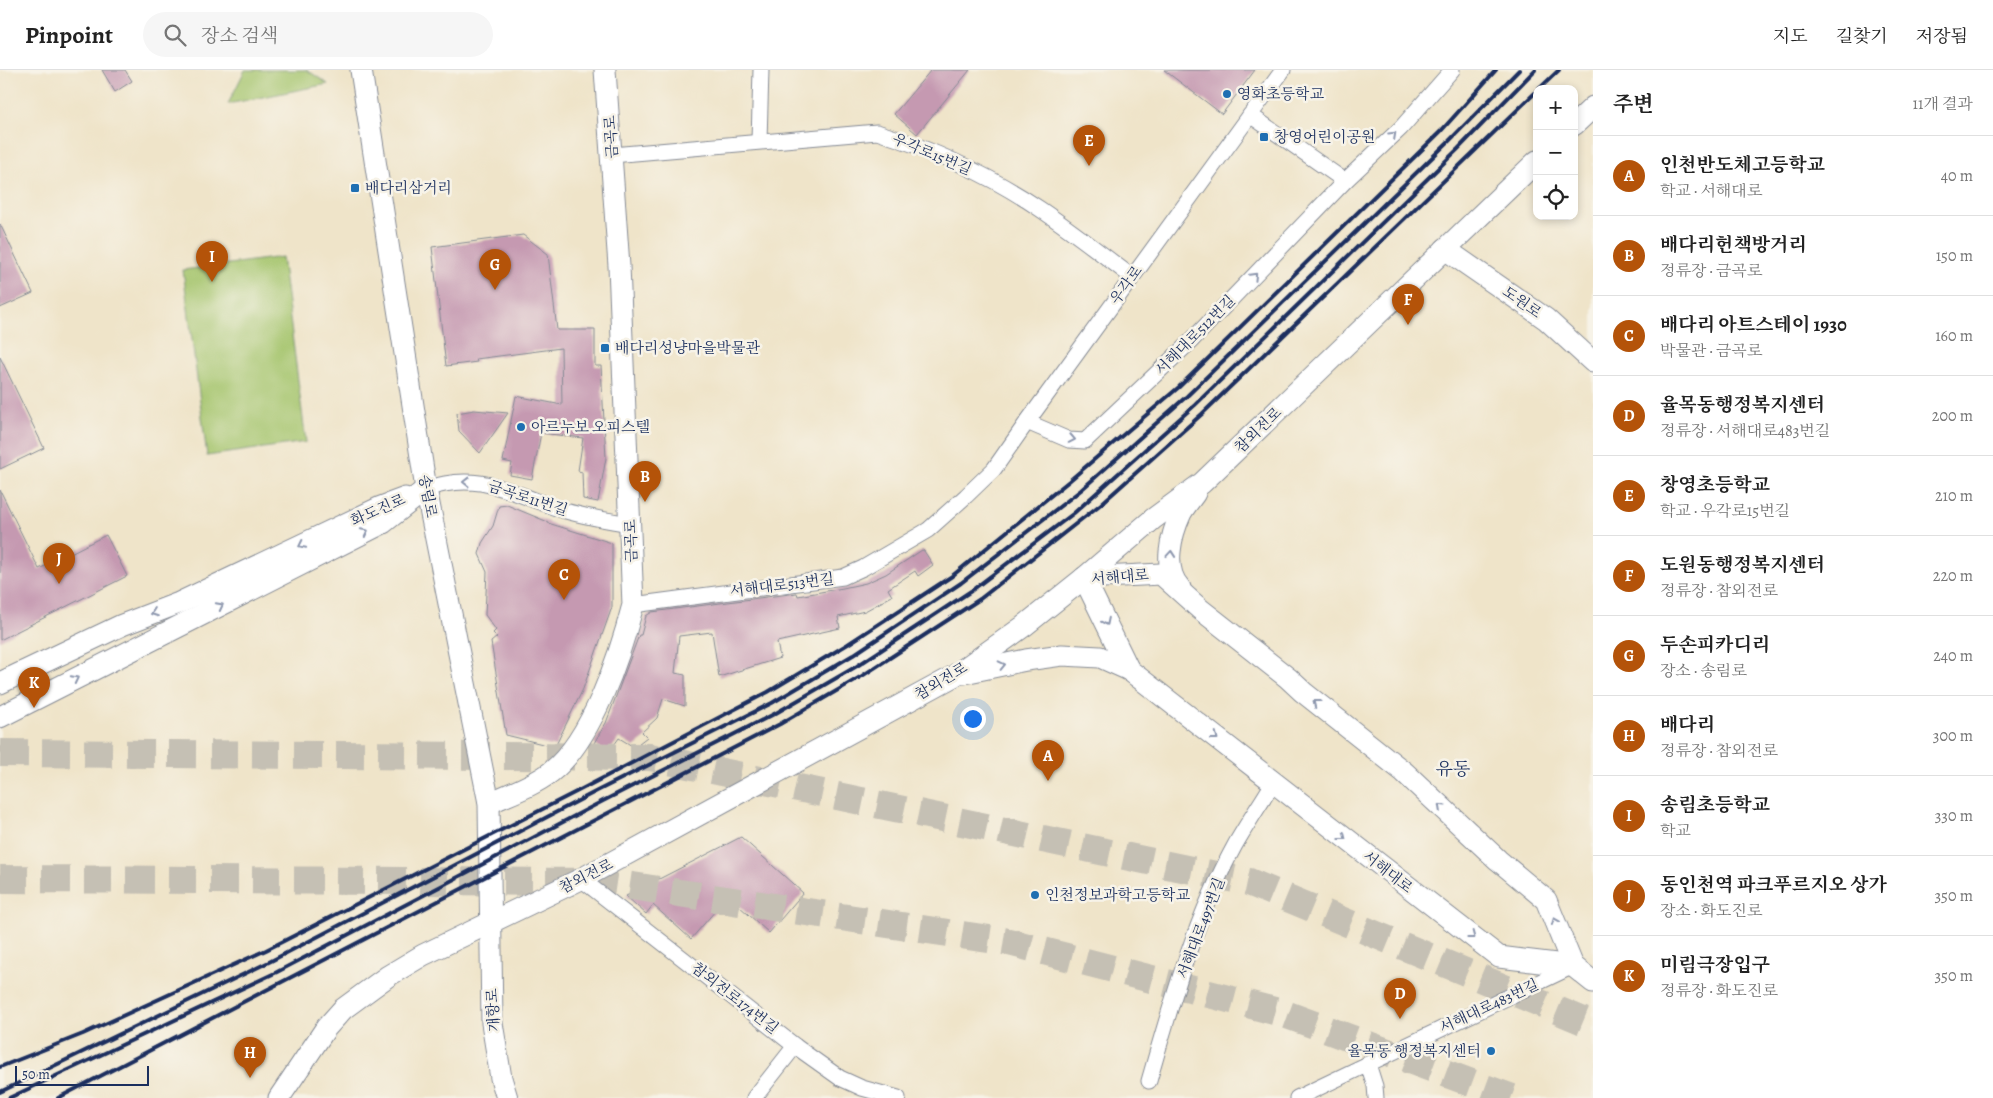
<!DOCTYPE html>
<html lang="ko">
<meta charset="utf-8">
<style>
:root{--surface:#fff;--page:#f6f6f6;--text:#222;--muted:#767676;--line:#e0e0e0;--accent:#b45309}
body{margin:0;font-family:Alegreya,"Noto Serif KR",serif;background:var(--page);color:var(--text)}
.controls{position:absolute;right:15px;top:15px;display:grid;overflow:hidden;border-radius:10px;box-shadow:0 2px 8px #0003}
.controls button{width:45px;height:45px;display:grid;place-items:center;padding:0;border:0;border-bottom:1px solid var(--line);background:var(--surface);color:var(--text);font:25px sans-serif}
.scale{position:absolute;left:15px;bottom:12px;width:134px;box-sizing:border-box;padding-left:5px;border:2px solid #1b2f5e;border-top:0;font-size:14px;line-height:18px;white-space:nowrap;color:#1b2f5e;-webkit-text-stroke:4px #f7f3e8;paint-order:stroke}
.you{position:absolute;left:972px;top:648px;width:18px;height:18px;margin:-12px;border:4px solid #fff;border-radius:50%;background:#1a73e8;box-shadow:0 0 0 8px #1a73e833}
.badge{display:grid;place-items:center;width:32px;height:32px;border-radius:50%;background:var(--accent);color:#fff;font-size:16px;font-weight:700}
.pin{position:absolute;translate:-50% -41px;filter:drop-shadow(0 1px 2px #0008)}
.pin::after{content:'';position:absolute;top:26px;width:18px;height:15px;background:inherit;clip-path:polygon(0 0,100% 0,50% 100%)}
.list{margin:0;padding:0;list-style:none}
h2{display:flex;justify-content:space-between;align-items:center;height:65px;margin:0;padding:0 20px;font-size:21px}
h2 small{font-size:16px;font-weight:400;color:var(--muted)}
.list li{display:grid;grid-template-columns:32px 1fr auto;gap:15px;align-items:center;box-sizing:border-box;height:80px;padding:0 20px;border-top:1px solid var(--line)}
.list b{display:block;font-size:19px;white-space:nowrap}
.list p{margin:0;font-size:16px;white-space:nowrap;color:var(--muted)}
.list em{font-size:16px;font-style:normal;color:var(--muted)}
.icon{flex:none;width:28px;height:28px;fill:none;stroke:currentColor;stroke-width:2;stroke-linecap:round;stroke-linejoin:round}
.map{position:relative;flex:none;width:1593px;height:1028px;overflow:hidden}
header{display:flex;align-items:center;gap:30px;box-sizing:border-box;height:70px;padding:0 25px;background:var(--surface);border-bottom:1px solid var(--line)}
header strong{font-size:24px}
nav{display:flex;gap:28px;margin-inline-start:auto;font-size:18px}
.search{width:350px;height:45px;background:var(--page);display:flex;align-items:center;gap:12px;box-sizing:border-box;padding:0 18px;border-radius:28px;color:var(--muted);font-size:19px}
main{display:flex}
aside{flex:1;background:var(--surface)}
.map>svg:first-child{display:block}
.green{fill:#a5c56d;stroke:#607a66}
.building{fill:#c599b1}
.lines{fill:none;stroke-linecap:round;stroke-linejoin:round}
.highway-tunnel{stroke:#c5c0b4;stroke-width:28;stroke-dasharray:28 14;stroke-linecap:butt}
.street-casing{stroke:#858a94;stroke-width:17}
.secondary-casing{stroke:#858a94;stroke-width:23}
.street{stroke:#fff;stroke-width:15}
.secondary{stroke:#fff;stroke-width:21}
.rail{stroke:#1b2f5e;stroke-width:4}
.oneway{stroke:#8d97ae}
.poi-dot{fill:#1f6fb2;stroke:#f7f3e8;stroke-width:2}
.labels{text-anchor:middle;stroke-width:5;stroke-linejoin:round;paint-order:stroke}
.poi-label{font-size:15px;fill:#1b2f5e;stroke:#f7f3e8;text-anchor:start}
.street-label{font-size:15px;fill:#1b2f5e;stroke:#f7f3e8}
.quarter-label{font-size:18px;fill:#1b2f5e;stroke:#f7f3e8}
</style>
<header>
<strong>Pinpoint</strong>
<div class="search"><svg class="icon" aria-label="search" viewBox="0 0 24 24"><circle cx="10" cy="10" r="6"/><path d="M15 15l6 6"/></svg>장소 검색</div>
<nav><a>지도</a><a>길찾기</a><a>저장됨</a></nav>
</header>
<main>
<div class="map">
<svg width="1593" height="1028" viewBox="0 0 1593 1028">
<rect width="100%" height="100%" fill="#f7f3e8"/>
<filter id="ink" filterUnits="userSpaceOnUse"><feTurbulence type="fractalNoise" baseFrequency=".02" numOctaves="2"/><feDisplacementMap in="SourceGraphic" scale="10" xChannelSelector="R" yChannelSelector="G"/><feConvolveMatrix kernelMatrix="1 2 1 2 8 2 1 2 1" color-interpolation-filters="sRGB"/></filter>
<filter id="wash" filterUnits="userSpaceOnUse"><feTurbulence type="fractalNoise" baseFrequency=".0096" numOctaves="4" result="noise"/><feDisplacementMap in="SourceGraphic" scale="20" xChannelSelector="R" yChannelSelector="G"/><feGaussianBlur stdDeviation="1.12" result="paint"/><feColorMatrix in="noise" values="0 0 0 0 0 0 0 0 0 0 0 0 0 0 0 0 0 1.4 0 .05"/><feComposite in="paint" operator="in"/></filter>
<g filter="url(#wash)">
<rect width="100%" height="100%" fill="#efe4c9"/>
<!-- green -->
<g class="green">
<path d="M245 0H307L328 14 228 34Z"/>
<path d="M282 187 306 372 207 386 183 200Z"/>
</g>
<g id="blocks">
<!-- building -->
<g class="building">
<path d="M102 0H125L132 11 115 22Z"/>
<path d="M931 0H970L917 64 894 44Z"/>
<path d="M1164 0H1255L1222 44Z"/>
<path d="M0 154 33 223 0 238Z"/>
<path d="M523 165 548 184 557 260H595V296H601L606 388 598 432 583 429 582 402 578 401 583 368 541 363 532 409 510 405 512 393 503 391 516 326 562 335 561 278 476 289 477 292 446 296 432 177Z"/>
<path d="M0 287 44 378 0 399Z"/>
<path d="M474 340 508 343 480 383 459 361 457 343Z"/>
<path d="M0 420 39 499 106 465 127 506 0 570Z"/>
<path d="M507 435 548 452V453L612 473V537L583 619 555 677 506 665 491 572 497 567 493 563 496 560 485 545 487 502 479 484 482 473 493 456 499 436Z"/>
<path d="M922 480 924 481 933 495 918 506 915 501 888 519 892 526 865 541 838 547 840 558 777 572 780 588 719 607 712 562 679 566 675 603 685 605V636L663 629 657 648 642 662 647 667 634 677 619 668 607 685 594 673 606 653 639 565H641L646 546 652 542 797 523 798 526 843 518 866 513 886 504Z"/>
<path d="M741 767 803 823 769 863 728 826 691 869 653 835 646 844 626 826Z"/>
</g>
</g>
</g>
<g filter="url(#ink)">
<use href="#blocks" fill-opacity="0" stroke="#858a94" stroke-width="1"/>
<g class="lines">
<!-- highway-tunnel -->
<g class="highway-tunnel">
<path d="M0 683 650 687 1249 812 1593 955"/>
<path d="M0 809 605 812 1009 872 1282 943 1512 1028"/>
</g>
<defs>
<g id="street">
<path d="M1250 45 1345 111"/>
<path d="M759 71 761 0"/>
<path d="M612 85 877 62C934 80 990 105 1040 139 1071 160 1102 184 1132 207"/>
<path d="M1027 352 1069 370 1085 371 1191 271 1345 111 1401 58 1452 0"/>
<path d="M426 419C478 400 511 423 559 439 583 447 606 450 631 454"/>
<path d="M633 535 843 507 863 498 928 460 966 426 994 399 1027 352 1283 0"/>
<path d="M581 809 795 976 840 1008 862 1018 898 1028"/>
<path d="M1368 994 1375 1016 1376 1028"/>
<path d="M1149 1011C1172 931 1195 848 1235 775 1247 754 1261 733 1273 713"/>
<path d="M754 1028 795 976"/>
<path d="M1297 1028 1573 896"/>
</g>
<g id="secondary">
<path d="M361 0 426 419 489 733 492 953 501 1008 507 1028"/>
<path d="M1574 55 1593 37"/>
<path d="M1445 179 1546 249 1593 292"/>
<path d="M1084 508 1161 504 1200 539 1288 608 1303 622 1404 702 1498 790 1546 830 1573 896 1593 912"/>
<path d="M1084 508 1129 600 1499 887 1573 896"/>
<path d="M1180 518C1162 499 1171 465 1181 443 1185 436 1191 429 1195 423"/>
<path d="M964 603 1026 590 1062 585 1100 587 1129 600"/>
<path d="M0 613 122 555 179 533 381 437 405 428"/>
<path d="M0 647 383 453 426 419"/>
<path d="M489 733C509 724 533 716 551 702 592 670 620 585 633 535L619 196 605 0"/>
<path d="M279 1028 326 958 343 939 388 906 423 885 581 809 954 606 1024 556 1084 508 1153 449 1202 413 1537 91"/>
</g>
</defs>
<!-- street casing -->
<use href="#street" class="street-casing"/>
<!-- secondary casing -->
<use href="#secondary" class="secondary-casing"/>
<!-- street -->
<use href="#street" class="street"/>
<!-- secondary -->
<use href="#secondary" class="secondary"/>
<!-- rail -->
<g class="rail">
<path d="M1539 19 1559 0"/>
<path d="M0 997 83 964 266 880 576 722 768 622 848 574 952 506 1069 411 1179 317 1441 61 1496 0"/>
<path d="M0 1022 271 891 597 721 772 633 853 585 961 513 1081 420 1187 326 1450 70 1519 0"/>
<path d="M9 1028 277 902 603 731 776 643 857 596 971 521 1074 443 1195 335 1458 79 1535 0"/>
<path d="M58 1028 780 654 862 606 980 529 1101 434 1202 344 1537 21"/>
</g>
</g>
<!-- one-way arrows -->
<defs><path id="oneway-chevron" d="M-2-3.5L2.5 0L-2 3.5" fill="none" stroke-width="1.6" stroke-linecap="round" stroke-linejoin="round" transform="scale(1.25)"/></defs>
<g class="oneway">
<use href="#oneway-chevron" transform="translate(1393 65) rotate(-43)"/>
<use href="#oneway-chevron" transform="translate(1254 206) rotate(-46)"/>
<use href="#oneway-chevron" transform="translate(1072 369) rotate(11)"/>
<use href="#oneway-chevron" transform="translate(466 412) rotate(180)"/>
<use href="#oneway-chevron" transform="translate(365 462) rotate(-27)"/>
<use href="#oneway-chevron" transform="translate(302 475) rotate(154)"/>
<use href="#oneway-chevron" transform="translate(1171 484) rotate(-85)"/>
<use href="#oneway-chevron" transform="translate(220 536) rotate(-27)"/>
<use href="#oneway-chevron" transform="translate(154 543) rotate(160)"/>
<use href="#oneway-chevron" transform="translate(1106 552) rotate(64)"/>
<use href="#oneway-chevron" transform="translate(1002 595) rotate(-13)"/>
<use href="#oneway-chevron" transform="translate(75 609) rotate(-27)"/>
<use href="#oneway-chevron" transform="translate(1316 633) rotate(-142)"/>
<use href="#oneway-chevron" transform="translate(1215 667) rotate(38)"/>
<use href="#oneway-chevron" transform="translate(1441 737) rotate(-137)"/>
<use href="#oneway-chevron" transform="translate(1343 767) rotate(38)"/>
<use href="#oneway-chevron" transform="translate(1555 851) rotate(-112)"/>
<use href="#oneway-chevron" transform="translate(1472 866) rotate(37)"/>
</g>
</g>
<!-- markers -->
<g class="poi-dot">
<circle cx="1227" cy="24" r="5"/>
<rect x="1259" y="62" width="10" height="10" rx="2.5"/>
<rect x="350" y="113" width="10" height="10" rx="2.5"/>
<rect x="600" y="273" width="10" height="10" rx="2.5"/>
<circle cx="521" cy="357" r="5"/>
<circle cx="1035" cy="825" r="5"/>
<circle cx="1491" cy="981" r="5"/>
</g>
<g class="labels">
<!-- poi labels -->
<g class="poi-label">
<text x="1237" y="29">영화초등학교</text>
<text x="1274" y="72">창영어린이공원</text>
<text x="365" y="123">배다리삼거리</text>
<text x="615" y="283">배다리성냥마을박물관</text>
<text x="531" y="362">아르누보 오피스텔</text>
<text x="1045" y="830">인천정보과학고등학교</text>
<text x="1481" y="986" text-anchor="end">율목동 행정복지센터</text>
</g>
<!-- street labels -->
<g class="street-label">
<text transform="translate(611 67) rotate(-94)" y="5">금곡로</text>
<text transform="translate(932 84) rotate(23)" y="5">우각로15번길</text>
<text transform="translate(1126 215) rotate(-54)" y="5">우각로</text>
<text transform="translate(1522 232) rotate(35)" y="5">도원로</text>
<text transform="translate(1195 265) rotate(-45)" y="5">서해대로512번길</text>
<text transform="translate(1258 360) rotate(-44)" y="5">참외전로</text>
<text transform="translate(428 426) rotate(80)" y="5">송림로</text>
<text transform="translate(528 428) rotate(18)" y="5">금곡로11번길</text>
<text transform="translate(378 440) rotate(-24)" y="5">화도진로</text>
<text transform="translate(631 471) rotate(-92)" y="5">금곡로</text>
<text transform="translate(1120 507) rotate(-5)" y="5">서해대로</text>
<text transform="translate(782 515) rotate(-7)" y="5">서해대로513번길</text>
<text transform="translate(941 611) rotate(-31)" y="5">참외전로</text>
<text transform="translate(1388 802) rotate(38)" y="5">서해대로</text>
<text transform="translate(586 806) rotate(-27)" y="5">참외전로</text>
<text transform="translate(1201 858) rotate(-69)" y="5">서해대로497번길</text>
<text transform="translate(735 928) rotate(38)" y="5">참외전로174번길</text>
<text transform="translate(1489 936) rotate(-25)" y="5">서해대로483번길</text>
<text transform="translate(493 940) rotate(-93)" y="5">개항로</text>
</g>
<!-- quarter labels -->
<g class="quarter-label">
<text x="1453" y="705">유동</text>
</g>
</g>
</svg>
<div class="controls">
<button>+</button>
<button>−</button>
<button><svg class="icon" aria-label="locate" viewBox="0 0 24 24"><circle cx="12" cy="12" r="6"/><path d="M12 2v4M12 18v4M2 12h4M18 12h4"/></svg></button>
</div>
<div class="scale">50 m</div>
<div class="you"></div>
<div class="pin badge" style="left:1048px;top:711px">A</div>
<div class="pin badge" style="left:645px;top:432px">B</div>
<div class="pin badge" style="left:564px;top:530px">C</div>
<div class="pin badge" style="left:1400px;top:949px">D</div>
<div class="pin badge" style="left:1089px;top:96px">E</div>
<div class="pin badge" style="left:1408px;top:255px">F</div>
<div class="pin badge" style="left:495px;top:220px">G</div>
<div class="pin badge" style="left:250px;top:1008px">H</div>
<div class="pin badge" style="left:212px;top:212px">I</div>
<div class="pin badge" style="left:59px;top:514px">J</div>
<div class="pin badge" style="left:34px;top:638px">K</div>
</div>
<aside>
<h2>주변<small>11개 결과</small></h2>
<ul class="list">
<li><span class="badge">A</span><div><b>인천반도체고등학교</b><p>학교 · 서해대로</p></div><em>40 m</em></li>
<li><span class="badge">B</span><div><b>배다리헌책방거리</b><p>정류장 · 금곡로</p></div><em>150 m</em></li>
<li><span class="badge">C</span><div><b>배다리 아트스테이 1930</b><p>박물관 · 금곡로</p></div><em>160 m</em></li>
<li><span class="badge">D</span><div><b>율목동행정복지센터</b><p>정류장 · 서해대로483번길</p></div><em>200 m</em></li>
<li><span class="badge">E</span><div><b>창영초등학교</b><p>학교 · 우각로15번길</p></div><em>210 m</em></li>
<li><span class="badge">F</span><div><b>도원동행정복지센터</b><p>정류장 · 참외전로</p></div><em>220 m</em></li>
<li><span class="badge">G</span><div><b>두손피카디리</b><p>장소 · 송림로</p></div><em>240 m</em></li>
<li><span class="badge">H</span><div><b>배다리</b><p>정류장 · 참외전로</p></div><em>300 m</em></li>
<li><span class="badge">I</span><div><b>송림초등학교</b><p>학교</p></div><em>330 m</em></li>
<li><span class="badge">J</span><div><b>동인천역 파크푸르지오 상가</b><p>장소 · 화도진로</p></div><em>350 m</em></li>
<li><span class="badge">K</span><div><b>미림극장입구</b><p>정류장 · 화도진로</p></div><em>350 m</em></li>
</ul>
</aside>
</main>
